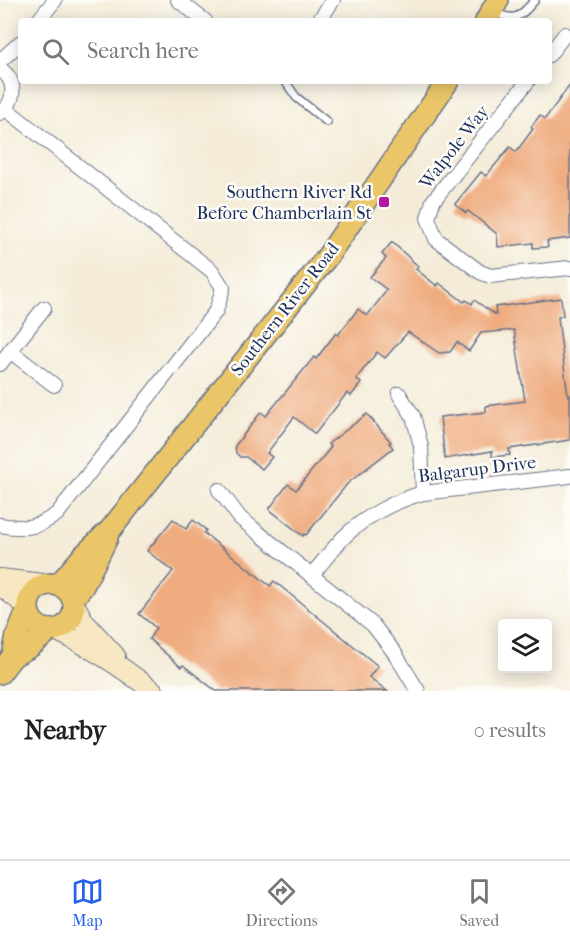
<!DOCTYPE html>
<style>
:root{--surface:#fff;--page:#f2f2f2;--text:#222;--muted:#767676;--line:#e0e0e0;--accent:#2563eb}
body{margin:0;font-family:"IM FELL French Canon",serif;background:var(--page);color:var(--text)}
.controls{position:absolute;right:18px;bottom:18px;display:grid;overflow:hidden;border-radius:6px;box-shadow:0 3px 15px #0003}
.controls button{width:54px;height:54px;display:grid;place-items:center;padding:0;border:0;border-bottom:2px solid var(--line);background:var(--surface);color:var(--text);font:30px sans-serif}
.list{margin:0;padding:0;list-style:none}
h2{display:flex;justify-content:space-between;align-items:center;height:78px;margin:0;padding:0 24px;font-size:26px}
h2 small{font-size:20px;font-weight:400;color:var(--muted)}
.icon{flex:none;width:33px;height:33px;fill:none;stroke:currentColor;stroke-width:2;stroke-linecap:round;stroke-linejoin:round}
.map{position:relative;flex:none;width:570px;height:691px;overflow:hidden}
.search{position:absolute;background:var(--surface);box-shadow:0 3px 15px #0003;left:18px;right:18px;top:18px;height:66px;display:flex;align-items:center;gap:15px;box-sizing:border-box;padding:0 21px;border-radius:6px;color:var(--muted);font-size:22px}
.sheet{height:168px;background:var(--surface)}
nav{display:flex;justify-content:space-around;align-items:center;box-sizing:border-box;height:84px;border-top:2px solid var(--line);background:var(--surface);font-size:16px;color:var(--muted)}
nav a{display:grid;justify-items:center;gap:3px}
nav .on{color:var(--accent)}
.map>svg:first-child{display:block}
.building{fill:#efac7f}
.lines{fill:none;stroke-linecap:round;stroke-linejoin:round}
.lane-casing{stroke:#677189;stroke-width:10}
.street-casing{stroke:#677189;stroke-width:16}
.secondary-casing{stroke:#677189;stroke-width:22}
.primary-casing{stroke:#677189;stroke-width:24}
.lane{stroke:#fff;stroke-width:7}
.street{stroke:#fff;stroke-width:14}
.secondary{stroke:#f7e8c3;stroke-width:20}
.primary{stroke:#eac669;stroke-width:21}
.poi-dot{fill:#b5179e;stroke:#fdfcf7;stroke-width:2}
.labels{text-anchor:middle;stroke-width:5;stroke-linejoin:round;paint-order:stroke}
.street-label{font-size:18px;fill:#1b2f5e;stroke:#fdfcf7}
.poi-label{font-size:18px;fill:#1b2f5e;stroke:#fdfcf7;text-anchor:end}
</style>
<div class="map">
<svg width="570" height="691" viewBox="0 0 570 691">
<rect width="100%" height="100%" fill="#fdfcf7"/>
<filter id="ink" filterUnits="userSpaceOnUse"><feTurbulence type="fractalNoise" baseFrequency=".0167" numOctaves="2"/><feDisplacementMap in="SourceGraphic" scale="12" xChannelSelector="R" yChannelSelector="G"/><feConvolveMatrix kernelMatrix="1 2 1 2 8 2 1 2 1" color-interpolation-filters="sRGB"/></filter>
<filter id="wash" filterUnits="userSpaceOnUse"><feTurbulence type="fractalNoise" baseFrequency=".008" numOctaves="4" result="noise"/><feDisplacementMap in="SourceGraphic" scale="24" xChannelSelector="R" yChannelSelector="G"/><feGaussianBlur stdDeviation="1.35" result="paint"/><feColorMatrix in="noise" values="0 0 0 0 0 0 0 0 0 0 0 0 0 0 0 0 0 1.4 0 .05"/><feComposite in="paint" operator="in"/></filter>
<g filter="url(#wash)">
<rect width="100%" height="100%" fill="#f4ecd8"/>
<g id="blocks">
<!-- building -->
<g class="building">
<path d="M570 85V238L547 241 548 247 533 248V243L498 247 497 234 468 211 466 213 455 204 481 172 486 176 510 147 516 152 533 129 531 127 540 115 545 119Z"/>
<path d="M392 242 418 266 416 269 437 286 439 283 464 302 466 300 472 304 474 300 496 315 495 307 561 298 563 316 558 317 563 359 568 396 570 395V440L509 449 510 455 492 457V451L445 459 440 417 486 412V406L525 401 514 330 481 333 469 351 457 342 450 352 439 353 408 332 385 358 377 352 356 379 361 383 351 396 347 393 315 434 294 417 267 453 272 457 262 469 246 457H240L236 453 235 446 261 412 266 416 314 357 316 359 336 333 338 335 358 309 367 316 387 290 370 277 386 258 382 254Z"/>
<path d="M367 414 391 442 389 443 393 448 348 483 306 535 304 534 303 536 269 509 288 484 296 490 331 447 328 444Z"/>
<path d="M173 519 186 529 193 520 206 530 204 533 270 586 274 581 378 666 369 677 387 691H216L183 665 181 667 149 639 156 628 139 614 173 571 147 551Z"/>
</g>
</g>
</g>
<g filter="url(#ink)">
<use href="#blocks" fill-opacity="0" stroke="#677189" stroke-width="1.5"/>
<g class="lines">
<defs>
<g id="lane">
<path d="M493 12C516 22 519 18 535 0"/>
<path d="M285 81 296 97 327 122"/>
</g>
<g id="street">
<path d="M178 0 205 21"/>
<path d="M38 21 55 0"/>
<path d="M319 21 333 0"/>
<path d="M549 55 565 34"/>
<path d="M0 61 21 42"/>
<path d="M0 69C17 80 16 102 0 113"/>
<path d="M528 81 433 201 428 218 436 239 480 272 490 276 570 268"/>
<path d="M10 351 54 385"/>
<path d="M0 364 44 308"/>
<path d="M399 394 413 416 421 446 423 493"/>
<path d="M219 490 240 518 373 625 394 652 418 691"/>
<path d="M0 525C25 529 36 529 57 514L216 311 223 288 212 271 6 109"/>
<path d="M311 576C322 563 333 548 345 536 366 516 395 501 423 493L570 476"/>
</g>
<g id="secondary">
<path d="M0 579 43 584"/>
<path d="M0 585 27 606"/>
<path d="M73 602 84 622 115 656"/>
<path d="M55 630C90 646 122 667 153 691"/>
</g>
<g id="primary">
<path d="M486 21 498 0"/>
<circle cx="51" cy="607" r="23"/>
<path d="M59 584 83 556 111 529 327 257 448 81"/>
<path d="M73 599 83 586 107 538"/>
<path d="M13 656 17 635 27 611"/>
<path d="M0 673 13 656 31 646 50 630"/>
</g>
</defs>
<!-- lane casing -->
<use href="#lane" class="lane-casing"/>
<!-- street casing -->
<use href="#street" class="street-casing"/>
<!-- secondary casing -->
<use href="#secondary" class="secondary-casing"/>
<!-- primary casing -->
<use href="#primary" class="primary-casing"/>
<!-- lane -->
<use href="#lane" class="lane"/>
<!-- street -->
<use href="#street" class="street"/>
<!-- secondary -->
<use href="#secondary" class="secondary"/>
<!-- primary -->
<use href="#primary" class="primary"/>
</g>
</g>
<!-- markers -->
<rect class="poi-dot" x="378" y="196" width="12" height="12" rx="3"/>
<g class="labels">
<!-- street labels -->
<g class="street-label">
<text transform="translate(454 147) rotate(-52)" y="6">Walpole Way</text>
<text transform="translate(285 309) rotate(-52)" y="6">Southern River Road</text>
<text transform="translate(477 469) rotate(-7)" y="6">Balgarup Drive</text>
</g>
<!-- poi labels -->
<g class="poi-label">
<text x="372" y="198">Southern River Rd<tspan x="372" dy="21">Before Chamberlain St</tspan></text>
</g>
</g>
</svg>
<div class="controls">
<button><svg class="icon" aria-label="layers" viewBox="0 0 24 24"><path d="M12 4l9 5-9 5-9-5zM3 14l9 5 9-5"/></svg></button>
</div>
<div class="search"><svg class="icon" aria-label="search" viewBox="0 0 24 24"><circle cx="10" cy="10" r="6"/><path d="M15 15l6 6"/></svg>Search here</div>
</div>
<section class="sheet">
<h2>Nearby<small>0 results</small></h2>
<ul class="list">
</ul>
</section>
<nav>
<a class="on"><svg class="icon" aria-label="map" viewBox="0 0 24 24"><path d="M3 6l6-2 6 2 6-2v14l-6 2-6-2-6 2zM9 4v14M15 6v14"/></svg>Map</a>
<a><svg class="icon" aria-label="directions" viewBox="0 0 24 24"><path d="M12 3l9 9-9 9-9-9zM9 14v-3h6M13 9l2 2-2 2"/></svg>Directions</a>
<a><svg class="icon" aria-label="saved" viewBox="0 0 24 24"><path d="M7 4h10v16l-5-4-5 4z"/></svg>Saved</a>
</nav>
